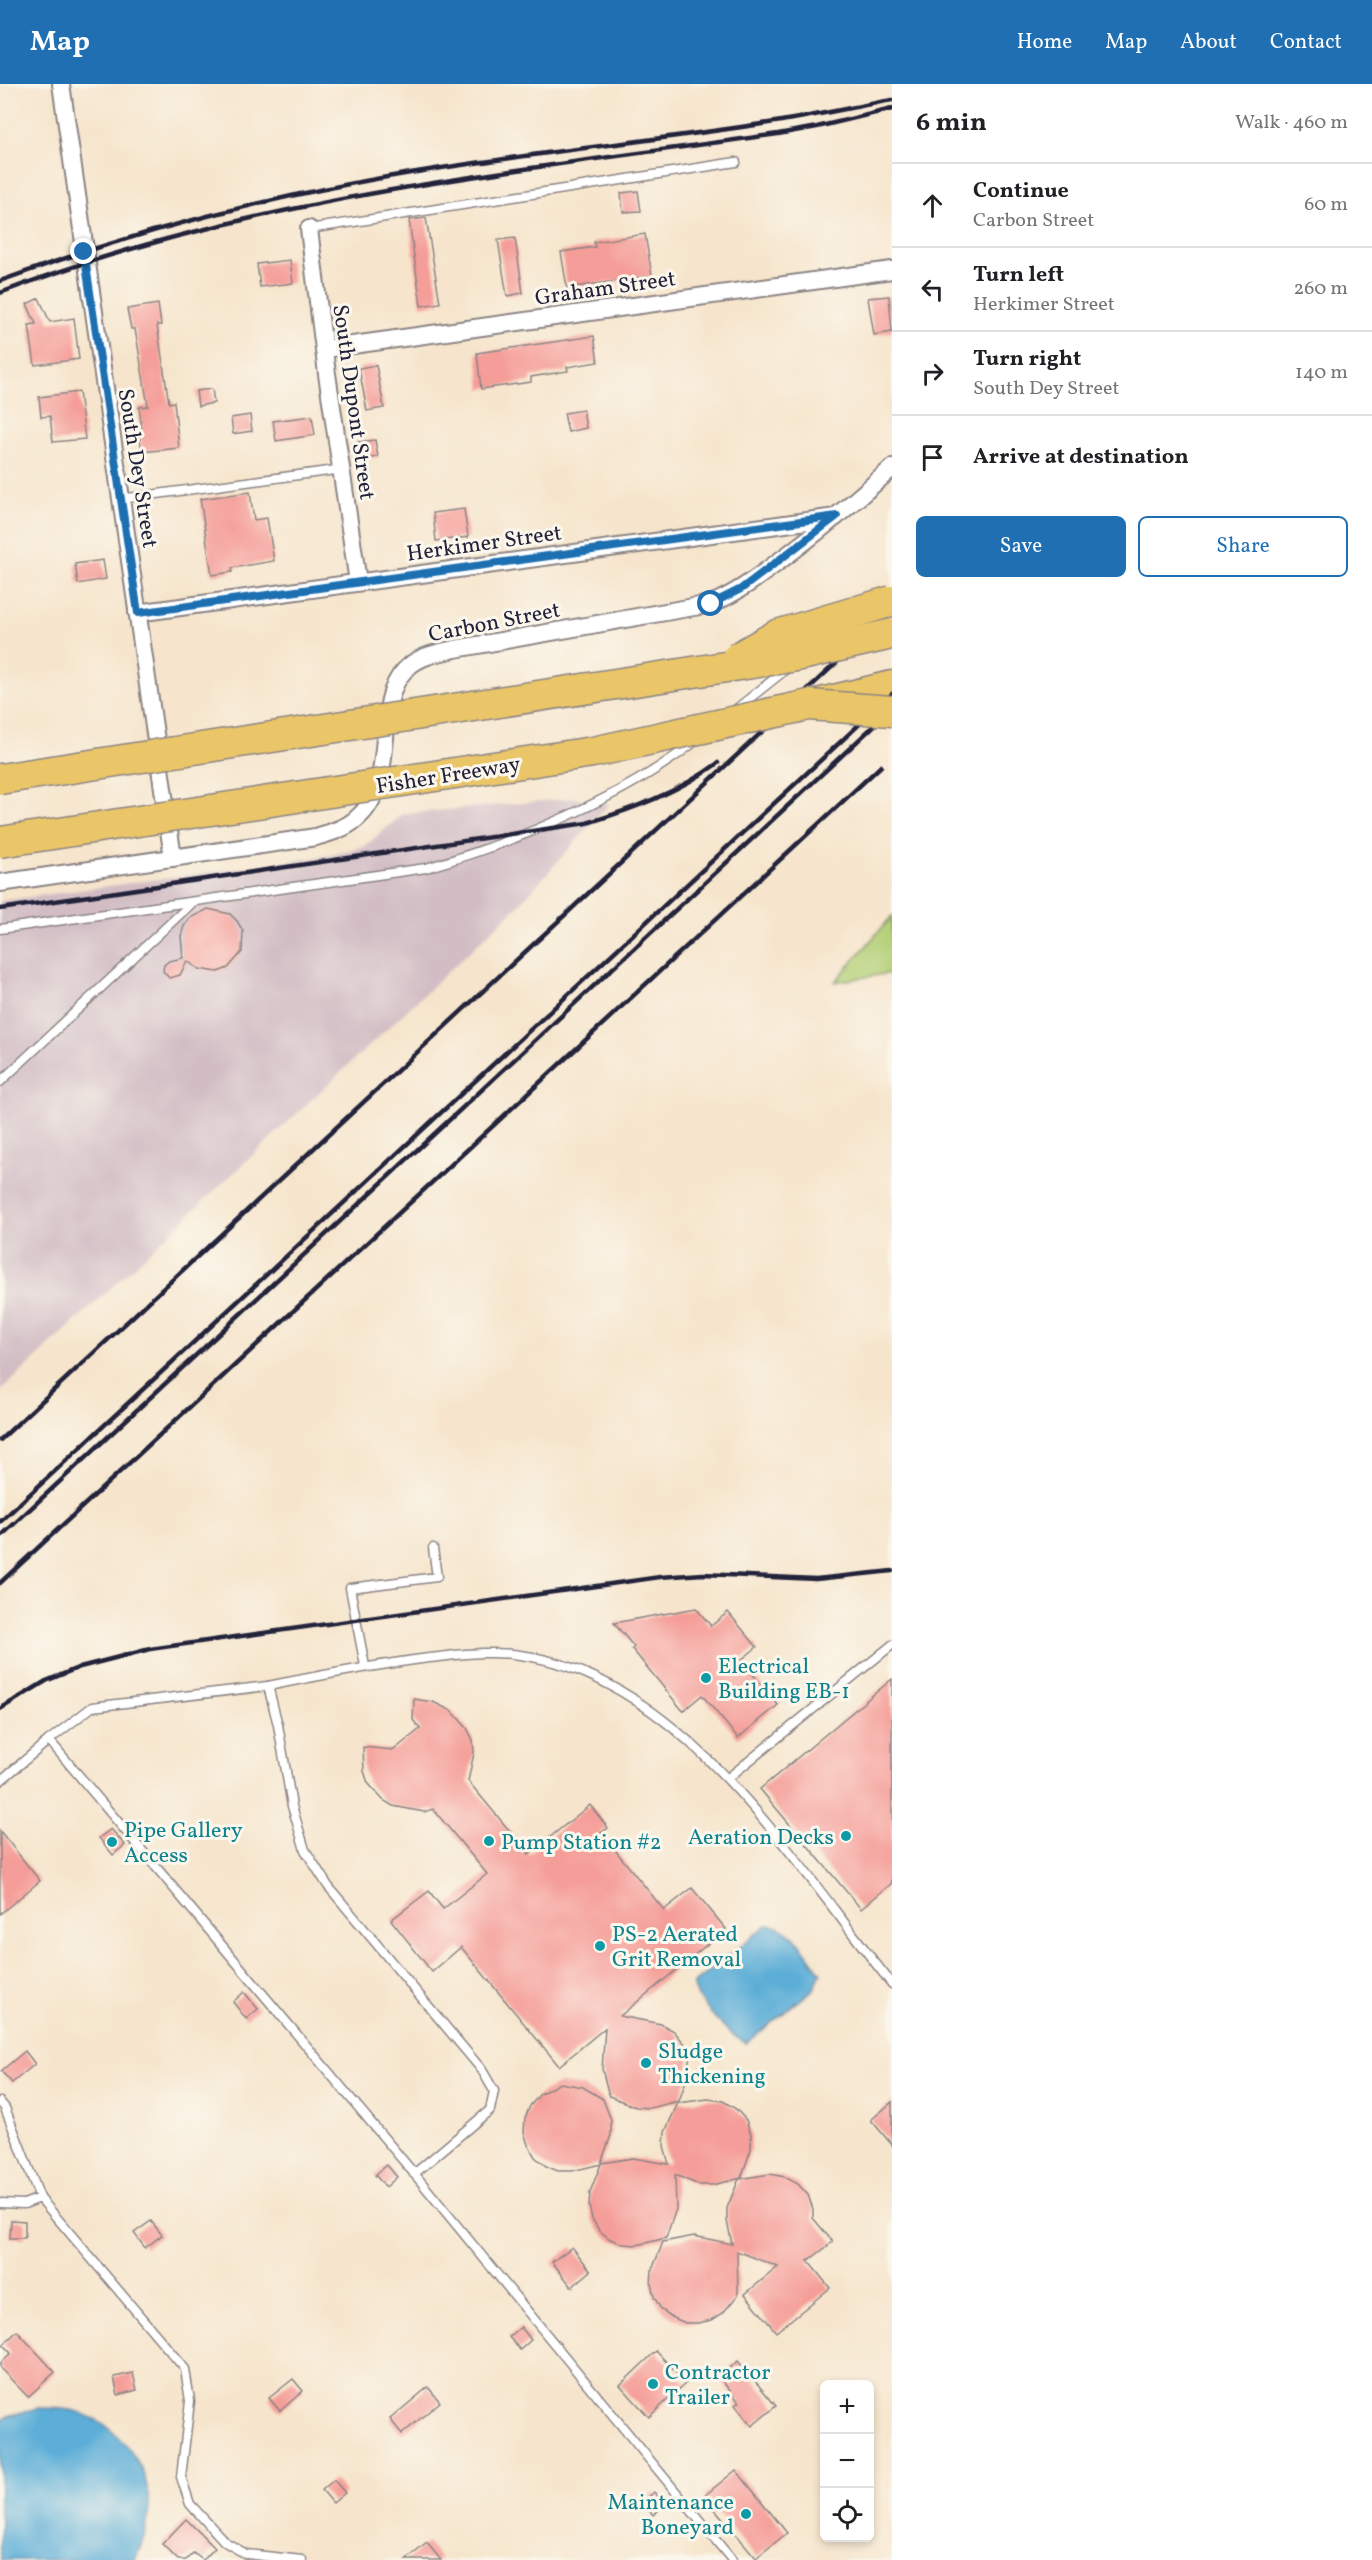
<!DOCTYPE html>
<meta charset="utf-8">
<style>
:root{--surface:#fff;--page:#f6f6f6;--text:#202124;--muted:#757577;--line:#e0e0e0;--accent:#1f6fb2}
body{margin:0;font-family:Vollkorn,serif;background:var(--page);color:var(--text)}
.controls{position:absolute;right:18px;bottom:18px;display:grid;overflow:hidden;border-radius:9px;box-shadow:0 3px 9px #0003}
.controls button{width:54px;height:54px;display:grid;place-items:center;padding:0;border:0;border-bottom:2px solid var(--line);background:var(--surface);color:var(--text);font:30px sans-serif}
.stop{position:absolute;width:18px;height:18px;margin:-14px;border:4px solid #1f6fb2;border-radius:50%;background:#fff}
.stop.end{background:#1f6fb2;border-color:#fff;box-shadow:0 2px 6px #0008}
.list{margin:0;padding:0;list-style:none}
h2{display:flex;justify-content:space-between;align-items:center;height:78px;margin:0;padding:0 24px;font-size:26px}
h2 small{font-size:20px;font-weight:400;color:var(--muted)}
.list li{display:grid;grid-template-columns:39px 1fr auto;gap:18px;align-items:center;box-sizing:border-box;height:84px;padding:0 24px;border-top:2px solid var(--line)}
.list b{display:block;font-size:22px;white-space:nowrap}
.list p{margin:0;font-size:20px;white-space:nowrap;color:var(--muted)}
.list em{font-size:20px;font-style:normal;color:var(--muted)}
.actions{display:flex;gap:12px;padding:18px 24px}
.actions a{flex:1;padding:14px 0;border:2px solid var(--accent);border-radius:9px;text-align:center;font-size:21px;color:var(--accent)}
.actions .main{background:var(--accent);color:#fff}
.icon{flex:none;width:33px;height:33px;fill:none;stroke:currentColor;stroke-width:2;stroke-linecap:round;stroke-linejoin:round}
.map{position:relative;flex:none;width:892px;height:2476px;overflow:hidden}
header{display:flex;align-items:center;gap:36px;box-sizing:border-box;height:84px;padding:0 30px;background:var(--accent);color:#fff}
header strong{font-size:28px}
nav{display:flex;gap:33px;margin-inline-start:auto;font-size:21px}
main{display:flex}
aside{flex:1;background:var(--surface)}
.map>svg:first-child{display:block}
.industrial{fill:#d2bdc5}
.green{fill:#b3cf76;stroke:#6a7858;stroke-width:1.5}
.water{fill:#5cadd7;stroke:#3f6889;stroke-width:1.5}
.building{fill:#f59d98}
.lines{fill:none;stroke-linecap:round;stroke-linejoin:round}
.service-casing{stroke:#8c8484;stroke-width:11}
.minor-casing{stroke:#8c8484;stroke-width:20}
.motorway-casing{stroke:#8c8484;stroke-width:33}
.service{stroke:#fff;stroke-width:8}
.minor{stroke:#fff;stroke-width:16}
.motorway{stroke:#eac669;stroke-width:30}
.rail{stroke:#22223b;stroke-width:4.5}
.motorway-bridge-casing{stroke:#8c8484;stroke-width:33;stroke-linecap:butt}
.motorway-bridge{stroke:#eac669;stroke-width:30}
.route{stroke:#1f6fb2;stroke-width:8}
.culture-dot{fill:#0f9aa8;stroke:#fbf7ec;stroke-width:2}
.labels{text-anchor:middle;stroke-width:6;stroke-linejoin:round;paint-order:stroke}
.street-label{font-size:22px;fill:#22223b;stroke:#fbf7ec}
.culture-label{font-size:22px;fill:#0d838f;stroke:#fbf7ec;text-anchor:start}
</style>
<header>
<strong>Map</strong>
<nav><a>Home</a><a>Map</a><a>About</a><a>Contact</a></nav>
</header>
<main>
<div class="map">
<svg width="892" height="2476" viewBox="0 0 892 2476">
<rect width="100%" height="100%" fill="#fbf7ec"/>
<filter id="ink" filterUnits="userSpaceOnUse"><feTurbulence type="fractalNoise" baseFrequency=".0167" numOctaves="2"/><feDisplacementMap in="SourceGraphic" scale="12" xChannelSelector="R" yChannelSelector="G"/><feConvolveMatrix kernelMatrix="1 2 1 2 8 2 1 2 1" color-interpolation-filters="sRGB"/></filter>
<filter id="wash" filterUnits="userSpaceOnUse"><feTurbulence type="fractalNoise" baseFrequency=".008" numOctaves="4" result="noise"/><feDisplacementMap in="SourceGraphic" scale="24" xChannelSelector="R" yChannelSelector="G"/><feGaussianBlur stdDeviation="1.35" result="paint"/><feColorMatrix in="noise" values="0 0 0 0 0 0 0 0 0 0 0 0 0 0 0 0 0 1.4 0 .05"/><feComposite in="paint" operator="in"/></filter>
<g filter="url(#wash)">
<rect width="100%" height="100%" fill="#f6e5cc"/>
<!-- industrial -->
<path class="industrial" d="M575 714 609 720 517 823 0 1308V817L332 771 365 762 403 730Z"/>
<!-- green -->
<path class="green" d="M892 832V892L891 889 835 898Z"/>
<!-- water -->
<g class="water">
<path d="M767 1841C793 1841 807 1871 821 1889L814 1905 746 1959C731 1952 692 1915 694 1899Z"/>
<path d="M39 2324C49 2324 61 2324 71 2326 113 2336 151 2380 149 2423 148 2443 143 2458 135 2476H0V2336L7 2332Z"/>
</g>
<g id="blocks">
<!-- building -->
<g class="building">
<path d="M638 107 641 127 623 128 621 109Z"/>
<path d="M426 134 440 219 421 222 409 136Z"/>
<path d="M645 150 652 192 567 204 561 168 595 163 594 158Z"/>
<path d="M515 154 523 209 507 212 498 156Z"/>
<path d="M290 176 293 199 260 203 257 180Z"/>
<path d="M889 212 892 248 874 251 868 214Z"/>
<path d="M39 214 50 238 74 234 79 275 35 281 29 241 36 240 27 220Z"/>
<path d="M158 220 161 241H157L169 319 174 318 179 364 142 368 139 348H142L139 323 148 322 135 245H131L127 225Z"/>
<path d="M594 252 598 278 567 283 568 287 531 293V298L481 305 477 269Z"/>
<path d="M376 281 384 324 367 327 359 284Z"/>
<path d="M212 305 214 319 198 322 196 307Z"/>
<path d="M79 308 85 355 53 358 50 332 41 333 39 313Z"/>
<path d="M583 326 586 344 568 348 564 329Z"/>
<path d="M250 331 252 347 233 350 231 334Z"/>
<path d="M312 332 315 351 276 357 273 337Z"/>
<path d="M375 356 378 373 361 376 358 358Z"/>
<path d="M250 408 254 436 267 434 274 477 232 484V488L212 491 200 415Z"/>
<path d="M464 425 468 453 436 457 433 429Z"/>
<path d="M103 476 106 495 78 500 75 480Z"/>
<path d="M208 825 230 830 237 837 243 847 242 868 228 884 218 888 199 885 187 877 180 891 169 894 163 887 164 881 169 877 183 874 181 852 184 842 190 834Z"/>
<path d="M696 1524 711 1542 728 1528 757 1563 741 1576 778 1621 738 1654 702 1611 683 1627 632 1565 634 1563 614 1539Z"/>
<path d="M892 1595V1799L861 1825 760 1705Z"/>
<path d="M414 1615 433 1618 452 1627 467 1644 473 1656 474 1669 468 1697 529 1770 590 1721 608 1744 601 1749 664 1826 692 1804 726 1845 620 1932 661 1940 674 1947 684 1959 689 1973V1988L679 2017 650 2024 636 2023 609 2012 602 1985 605 1944 559 1982 461 1863 432 1888 391 1836 429 1807 443 1825 487 1790 433 1725 424 1728 393 1722 383 1716 368 1699 364 1687 363 1663 394 1666 420 1645 413 1636Z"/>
<path d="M111 1745 125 1761 113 1771 99 1754Z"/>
<path d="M0 1747 40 1797 0 1830Z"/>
<path d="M244 1908 258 1925 246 1935 233 1918Z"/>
<path d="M25 1967 35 1980 12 1999 1 1987Z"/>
<path d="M560 1999 583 2003 603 2015 611 2036V2051L601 2079 633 2074 669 2080 664 2062 665 2048 678 2019 708 2015 723 2017 736 2025 746 2036 751 2050V2065L741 2094 712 2101H699L675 2091 676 2125 666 2154 637 2161 623 2160 610 2155 599 2146 592 2135 589 2122 590 2108 601 2080 572 2087H558L546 2082 535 2073 528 2061 524 2048 525 2034 530 2022 540 2010Z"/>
<path d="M892 2018V2061L871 2036Z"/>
<path d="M387 2081 397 2093 386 2103 375 2091Z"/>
<path d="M770 2090 785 2093 798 2100 808 2111 813 2125V2134L833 2158 808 2177 830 2204 776 2248 745 2210 778 2183 737 2167 738 2211 723 2229 712 2236 698 2239H685L672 2233 661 2225 654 2213 651 2200 652 2186 663 2158 694 2152 732 2160 727 2137V2124L739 2095Z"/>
<path d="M11 2136 25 2137V2154H10Z"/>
<path d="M151 2137 162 2151 145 2164 134 2149Z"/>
<path d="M572 2163 591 2187 572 2203 552 2178Z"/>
<path d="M521 2243 531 2256 520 2266 509 2253Z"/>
<path d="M17 2247 55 2288 28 2313 0 2284V2279L11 2269 3 2261Z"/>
<path d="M656 2267 686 2299 649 2333 620 2301Z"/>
<path d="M738 2277 776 2322 752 2342 735 2321 739 2318 719 2293Z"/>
<path d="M133 2289 137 2306 118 2311 114 2293Z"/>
<path d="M293 2295 303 2307 280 2327 269 2314Z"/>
<path d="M428 2303 440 2318 402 2350 390 2335Z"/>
<path d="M736 2386 787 2449 756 2474 704 2412Z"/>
<path d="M334 2396 345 2409 333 2419 322 2406Z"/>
<path d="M654 2408 665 2421 653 2431 643 2418Z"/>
<path d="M186 2435 215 2464 203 2476 193 2469 186 2476H178L162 2460Z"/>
<path d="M427 2459 441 2476H406Z"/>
</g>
</g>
</g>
<g filter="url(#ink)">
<use href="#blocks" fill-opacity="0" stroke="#8c8484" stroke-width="1.5"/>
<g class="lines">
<defs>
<g id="service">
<path d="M309 145 736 78"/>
<path d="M120 415 343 385"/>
<path d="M735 626 789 583"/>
<path d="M0 845 426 784C515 758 624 714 697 656"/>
<path d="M0 998 193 818"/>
<path d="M365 1582 350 1504 437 1493 433 1464"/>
<path d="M268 1602C322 1591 374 1581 429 1574 459 1571 490 1566 520 1571 684 1593 795 1781 892 1900"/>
<path d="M49 1656 92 1623 268 1602 278 1641 292 1722 305 1766 328 1802 482 1986 494 2007 490 2026 414 2090"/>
<path d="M728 1694 892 1561"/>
<path d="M0 1697 49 1656 417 2093 732 2476"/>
<path d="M0 2018 5 2024 40 2114 185 2285 190 2317 181 2393 190 2420 225 2458 246 2470 302 2476"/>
<path d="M0 2119 24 2120 40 2114"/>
</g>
<g id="minor">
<path d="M61 0 173 774"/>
<path d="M309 145 327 290 358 498"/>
<path d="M324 265 892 186"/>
<path d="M137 529 836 433"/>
<path d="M0 799 316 753C329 749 344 745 355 736 401 699 371 620 405 586 418 572 437 569 455 565L711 520C735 510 754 496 774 481 815 451 854 418 892 384"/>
</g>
<path id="motorway" d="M821 619 892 602"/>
</defs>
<!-- service casing -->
<use href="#service" class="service-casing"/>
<!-- minor casing -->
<use href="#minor" class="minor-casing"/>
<!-- motorway casing -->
<use href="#motorway" class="motorway-casing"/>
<!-- service -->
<use href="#service" class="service"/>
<!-- minor -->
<use href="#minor" class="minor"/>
<!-- motorway -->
<use href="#motorway" class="motorway"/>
<!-- rail -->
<g class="rail">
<path d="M0 197C114 155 230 123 349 100 490 73 633 60 775 38 814 32 853 23 892 16"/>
<path d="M0 209C249 113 516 87 778 50L817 43 892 25"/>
<path d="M0 825 587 739C633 725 679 708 718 679"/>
<path d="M0 1356 892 527"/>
<path d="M0 1438 892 610"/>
<path d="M0 1453 892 625"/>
<path d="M0 1499 881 682"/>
<path d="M0 1625 46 1597 80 1583 150 1565 660 1493 703 1490 816 1495 892 1487"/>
</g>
<defs>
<g id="motorway-bridge">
<path d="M737 574 777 551 892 517"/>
<path d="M0 695 797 572 892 550"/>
<path d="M0 758 593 668 809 621 892 627"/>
</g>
</defs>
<!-- motorway-bridge casing -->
<use href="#motorway-bridge" class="motorway-bridge-casing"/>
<!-- motorway-bridge -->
<use href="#motorway-bridge" class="motorway-bridge"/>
</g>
</g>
<g class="lines" filter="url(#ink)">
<!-- route -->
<path class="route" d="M84 168 138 529 837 432 741 505 711 520"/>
</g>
<!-- markers -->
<g class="culture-dot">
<circle cx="706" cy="1594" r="6"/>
<circle cx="846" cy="1752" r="6"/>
<circle cx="489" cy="1757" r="6"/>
<circle cx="112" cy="1758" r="6"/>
<circle cx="600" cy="1862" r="6"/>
<circle cx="646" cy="1979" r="6"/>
<circle cx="653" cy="2300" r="6"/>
<circle cx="746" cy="2430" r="6"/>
</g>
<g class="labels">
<!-- street labels -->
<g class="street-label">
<text transform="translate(605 203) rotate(-8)" y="8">Graham Street</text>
<text transform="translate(355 318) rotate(82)" y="8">South Dupont Street</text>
<text transform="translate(139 384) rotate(81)" y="8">South Dey Street</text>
<text transform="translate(484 458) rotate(-8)" y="8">Herkimer Street</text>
<text transform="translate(494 537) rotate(-11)" y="8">Carbon Street</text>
<text transform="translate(448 690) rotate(-9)" y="8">Fisher Freeway</text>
</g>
<!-- culture labels -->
<g class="culture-label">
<text x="718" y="1589">Electrical<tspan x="718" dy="25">Building EB-1</tspan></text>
<text x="124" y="1753">Pipe Gallery<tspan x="124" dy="25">Access</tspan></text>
<text x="834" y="1760" text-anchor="end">Aeration Decks</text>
<text x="501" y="1765">Pump Station #2</text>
<text x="612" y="1857">PS-2 Aerated<tspan x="612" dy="25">Grit Removal</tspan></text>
<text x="658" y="1974">Sludge<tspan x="658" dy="25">Thickening</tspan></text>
<text x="665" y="2295">Contractor<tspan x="665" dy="25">Trailer</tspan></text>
<text x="734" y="2425" text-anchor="end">Maintenance<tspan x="734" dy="25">Boneyard</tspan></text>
</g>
</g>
</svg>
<div class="controls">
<button>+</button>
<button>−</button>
<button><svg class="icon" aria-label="locate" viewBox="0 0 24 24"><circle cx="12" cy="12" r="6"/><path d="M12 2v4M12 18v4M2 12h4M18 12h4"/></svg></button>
</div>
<div class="stop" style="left:711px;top:520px"></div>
<div class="stop end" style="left:84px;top:168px"></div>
</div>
<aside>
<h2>6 min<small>Walk · 460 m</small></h2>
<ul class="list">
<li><svg class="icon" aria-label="ahead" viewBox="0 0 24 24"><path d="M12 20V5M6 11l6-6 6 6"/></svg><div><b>Continue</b><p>Carbon Street</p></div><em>60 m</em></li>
<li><svg class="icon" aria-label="left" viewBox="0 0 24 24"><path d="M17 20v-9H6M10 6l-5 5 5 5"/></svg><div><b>Turn left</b><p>Herkimer Street</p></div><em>260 m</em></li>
<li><svg class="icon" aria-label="right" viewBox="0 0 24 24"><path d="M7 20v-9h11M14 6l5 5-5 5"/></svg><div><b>Turn right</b><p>South Dey Street</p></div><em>140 m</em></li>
<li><svg class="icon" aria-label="arrive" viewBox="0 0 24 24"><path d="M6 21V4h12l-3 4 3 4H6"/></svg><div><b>Arrive at destination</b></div></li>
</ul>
<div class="actions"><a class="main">Save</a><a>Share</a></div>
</aside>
</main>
